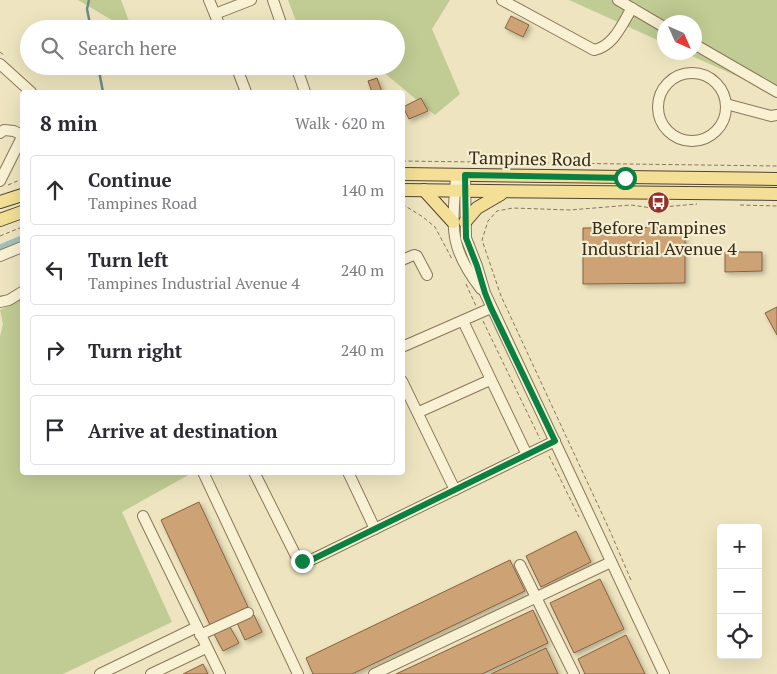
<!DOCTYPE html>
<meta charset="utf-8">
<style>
:root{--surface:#fff;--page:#f7f7f7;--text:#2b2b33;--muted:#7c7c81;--line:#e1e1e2}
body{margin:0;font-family:"PT Serif",serif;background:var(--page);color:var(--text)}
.controls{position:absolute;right:15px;bottom:15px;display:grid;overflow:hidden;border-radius:5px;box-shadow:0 5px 20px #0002}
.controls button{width:45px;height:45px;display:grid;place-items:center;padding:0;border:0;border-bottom:1px solid var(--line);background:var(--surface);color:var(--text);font:25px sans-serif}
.compass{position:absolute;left:657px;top:15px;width:45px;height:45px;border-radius:50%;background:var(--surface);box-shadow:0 5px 20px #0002;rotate:135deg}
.stop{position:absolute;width:15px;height:15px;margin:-11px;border:4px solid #0b8043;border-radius:50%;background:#fff}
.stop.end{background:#0b8043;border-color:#fff;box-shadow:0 1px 5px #0008}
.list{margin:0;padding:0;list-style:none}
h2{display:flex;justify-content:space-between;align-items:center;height:65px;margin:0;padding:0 20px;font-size:21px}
h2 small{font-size:16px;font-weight:400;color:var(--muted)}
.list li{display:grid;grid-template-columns:32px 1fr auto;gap:15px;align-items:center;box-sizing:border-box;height:70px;margin:0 10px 10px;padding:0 10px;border:1px solid var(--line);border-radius:5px}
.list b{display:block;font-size:19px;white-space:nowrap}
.list p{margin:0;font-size:16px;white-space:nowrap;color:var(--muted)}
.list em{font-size:16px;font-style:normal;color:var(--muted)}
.icon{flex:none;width:28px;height:28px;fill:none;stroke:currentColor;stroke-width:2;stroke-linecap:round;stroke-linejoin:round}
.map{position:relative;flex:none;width:777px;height:674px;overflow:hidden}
.search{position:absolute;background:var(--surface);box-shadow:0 5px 20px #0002;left:20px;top:20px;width:385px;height:55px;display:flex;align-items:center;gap:12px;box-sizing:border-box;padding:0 18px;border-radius:28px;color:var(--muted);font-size:19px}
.panel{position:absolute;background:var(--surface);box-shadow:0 5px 20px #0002;left:20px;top:90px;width:385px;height:385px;border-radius:5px}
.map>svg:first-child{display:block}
.green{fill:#c1cc94}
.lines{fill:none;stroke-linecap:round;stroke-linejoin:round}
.stream{stroke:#6a8e89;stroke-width:2.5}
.canal{stroke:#a3c0ba;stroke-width:9}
.building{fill:#cda275;stroke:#87613d;filter:url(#shadow)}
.minor-casing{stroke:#887658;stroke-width:12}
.major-casing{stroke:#55432c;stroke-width:14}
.path{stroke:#887658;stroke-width:1;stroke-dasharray:4 2.5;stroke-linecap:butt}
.minor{stroke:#f9f1d3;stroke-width:10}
.major{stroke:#f3df96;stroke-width:12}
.route{stroke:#0b8043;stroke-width:6}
.labels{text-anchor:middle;stroke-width:4.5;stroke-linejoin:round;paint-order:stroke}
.street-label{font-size:18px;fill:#372c1c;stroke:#f6eed0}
.poi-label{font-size:18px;fill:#372c1c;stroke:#f6eed0}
</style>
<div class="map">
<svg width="777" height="674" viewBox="0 0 777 674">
<defs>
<filter id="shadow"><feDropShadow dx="2.5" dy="2.5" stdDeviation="2.5" flood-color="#0004"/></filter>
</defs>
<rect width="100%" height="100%" fill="#eee5c0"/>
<!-- green -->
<g class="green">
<path d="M78 0H121L132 29H127Z"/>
<path d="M288 0H450L432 29 460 94 435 115 376 66H396V29H299Z"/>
<path d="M569 0H777V94L685 53 694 52V22H664V43Z"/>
<path d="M22 298V472L192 473 122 512 172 622 63 674H0V337L3 324 0 310Z"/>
</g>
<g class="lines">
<!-- stream -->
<g class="stream">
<path d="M89 0 87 9 91 29"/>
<path d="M98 66 103 92"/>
</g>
<!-- canal -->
<path class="canal" d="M0 249 22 240"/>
</g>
<!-- building -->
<g class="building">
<path d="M511 16 529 25 523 37 505 28Z"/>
<path d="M377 78 382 92H372L368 81Z"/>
<path d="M421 98 428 111 409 119 403 107Z"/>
<path d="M685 227V283L583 284V228Z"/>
<path d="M725 252H762V271L725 272Z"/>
<path d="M777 307V335L765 313Z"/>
<path d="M199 502 248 607 210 625 161 520Z"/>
<path d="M576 531 591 562 541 587 526 556Z"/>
<path d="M510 560 525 591 352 674H313L306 658Z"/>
<path d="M600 579 624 629 574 653 550 603Z"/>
<path d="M533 610 548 643 482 674H396Z"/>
<path d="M254 615 262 632 245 640 237 623Z"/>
<path d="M230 627 239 643 223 651 214 634Z"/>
<path d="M626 635 645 674H585L578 659Z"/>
<path d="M546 648 558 674H491Z"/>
<path d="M203 664 208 674H183Z"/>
</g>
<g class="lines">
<defs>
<g id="minor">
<path d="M209 0 221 29"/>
<path d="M273 0 283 29"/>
<path d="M502 0 594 50C614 46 622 24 632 8"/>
<path d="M618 0 664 27"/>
<path d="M215 14 251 0"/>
<path d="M694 44 777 92"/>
<path d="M0 64 31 92"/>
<path d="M236 66 246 92"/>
<path d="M296 66 305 92"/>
<circle cx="692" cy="107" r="34"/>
<path d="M726 104 771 116 777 115"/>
<path d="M0 133 4 130 14 131 22 135"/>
<path d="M456 175C453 227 447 245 481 289"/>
<path d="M465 175 466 238 477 266 485 293 664 674"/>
<path d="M0 181 22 137"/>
<path d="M0 256 22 247"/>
<path d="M402 260 414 255 417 256 427 275"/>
<path d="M0 302 9 300 22 292"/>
<path d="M463 321 527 455"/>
<path d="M402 347 491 308"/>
<path d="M402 381 455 490"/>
<path d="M419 412 490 380"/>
<path d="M203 472 298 674"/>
<path d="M254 472 297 558 302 561H309L555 441"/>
<path d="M348 472 375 529"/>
<path d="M143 516 220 674"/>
<path d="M520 565 574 674"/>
<path d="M200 635 248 613"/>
<path d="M100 674 197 627"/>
<path d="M151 674 206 648"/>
<path d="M374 674 611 562"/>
</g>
<g id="major">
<path d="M402 174 777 179"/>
<path d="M402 190 777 194"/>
<path d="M424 190 453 222"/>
<path d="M0 202 22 195"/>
<path d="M0 220 22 212"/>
<path d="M465 222 477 208 501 194"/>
</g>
</defs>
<!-- minor casing -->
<use href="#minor" class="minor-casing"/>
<!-- major casing -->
<use href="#major" class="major-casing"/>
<!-- path -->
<g class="path">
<path d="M0 52 5 56"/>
<path d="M402 161 777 166"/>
<path d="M8 185 22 179"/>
<path d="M402 204 423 217 435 227 452 259"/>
<path d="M740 205 777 206"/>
<path d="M0 236 22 227"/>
<path d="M466 284 476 306"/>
<path d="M483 321 540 439"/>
<path d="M549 456 579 517"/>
<path d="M631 580 610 531 501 296 482 240 488 221 497 211 513 208 570 210 631 205 652 208 697 204"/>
</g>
<!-- minor -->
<use href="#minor" class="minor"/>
<!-- major -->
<use href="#major" class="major"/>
</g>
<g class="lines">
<!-- route -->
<path class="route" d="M302 561H309L555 441 491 308 485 293 477 266 466 238 465 175 625 178"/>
</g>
<!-- icons -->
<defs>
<symbol id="bus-disc" viewBox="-11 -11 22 22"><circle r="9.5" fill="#983027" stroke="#f6eed0"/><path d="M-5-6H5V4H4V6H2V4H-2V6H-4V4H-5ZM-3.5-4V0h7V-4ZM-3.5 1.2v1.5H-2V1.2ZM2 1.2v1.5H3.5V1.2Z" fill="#fff"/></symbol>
</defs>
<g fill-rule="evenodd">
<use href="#bus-disc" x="646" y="190" width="25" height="25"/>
</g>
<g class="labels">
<!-- street labels -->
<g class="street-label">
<text transform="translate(530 159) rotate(1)" y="6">Tampines Road</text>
</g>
<!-- poi labels -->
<g class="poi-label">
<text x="659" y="234">Before Tampines<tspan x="659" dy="21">Industrial Avenue 4</tspan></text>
</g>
</g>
</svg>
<div class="controls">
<button>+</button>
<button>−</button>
<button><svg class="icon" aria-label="locate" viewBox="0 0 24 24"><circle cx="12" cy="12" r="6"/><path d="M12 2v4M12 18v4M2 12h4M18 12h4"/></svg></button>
</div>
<svg class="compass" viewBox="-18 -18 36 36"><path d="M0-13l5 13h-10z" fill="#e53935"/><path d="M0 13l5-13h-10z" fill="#7c7c81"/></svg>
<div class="stop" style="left:625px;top:178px"></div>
<div class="stop end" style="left:302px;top:561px"></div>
<div class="search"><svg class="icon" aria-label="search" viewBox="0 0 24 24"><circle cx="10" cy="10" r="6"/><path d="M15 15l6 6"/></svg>Search here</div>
<section class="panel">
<h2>8 min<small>Walk · 620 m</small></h2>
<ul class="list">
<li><svg class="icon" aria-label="ahead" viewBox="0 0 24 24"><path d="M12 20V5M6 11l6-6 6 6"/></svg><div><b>Continue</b><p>Tampines Road</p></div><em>140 m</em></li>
<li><svg class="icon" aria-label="left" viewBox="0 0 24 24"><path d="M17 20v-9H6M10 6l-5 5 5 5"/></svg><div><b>Turn left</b><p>Tampines Industrial Avenue 4</p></div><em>240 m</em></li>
<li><svg class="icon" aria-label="right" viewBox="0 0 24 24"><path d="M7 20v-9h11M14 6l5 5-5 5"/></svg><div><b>Turn right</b></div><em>240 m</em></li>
<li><svg class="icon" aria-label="arrive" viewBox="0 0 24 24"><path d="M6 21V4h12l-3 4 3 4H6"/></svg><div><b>Arrive at destination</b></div></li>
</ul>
</section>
</div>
